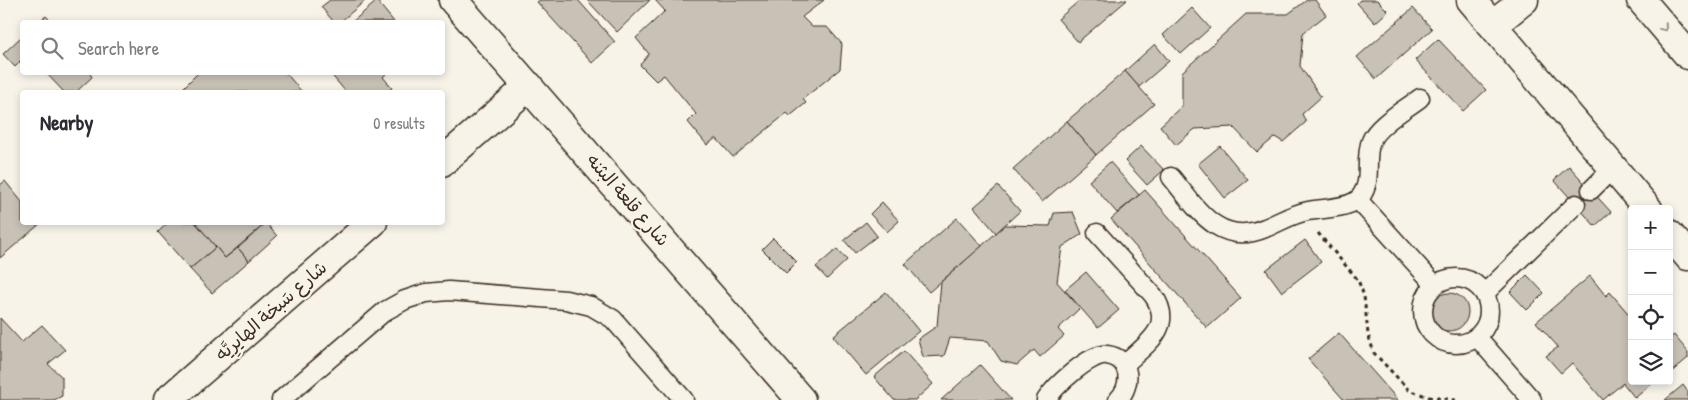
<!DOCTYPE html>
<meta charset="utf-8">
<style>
:root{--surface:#fff;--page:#f2f2f3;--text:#2b2b33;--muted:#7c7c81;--line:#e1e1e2}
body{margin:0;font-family:"Patrick Hand","Playpen Sans Arabic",sans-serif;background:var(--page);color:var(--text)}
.controls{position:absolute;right:15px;bottom:15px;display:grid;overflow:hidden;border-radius:5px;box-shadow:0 2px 8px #0003}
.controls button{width:45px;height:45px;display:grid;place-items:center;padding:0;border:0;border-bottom:1px solid var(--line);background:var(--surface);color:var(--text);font:25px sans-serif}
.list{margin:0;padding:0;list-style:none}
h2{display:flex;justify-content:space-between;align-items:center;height:65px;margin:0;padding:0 20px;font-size:21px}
h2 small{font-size:16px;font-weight:400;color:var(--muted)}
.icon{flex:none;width:28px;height:28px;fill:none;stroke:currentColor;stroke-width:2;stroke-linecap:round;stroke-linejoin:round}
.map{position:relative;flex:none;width:1688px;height:400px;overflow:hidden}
.search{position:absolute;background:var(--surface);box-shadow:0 2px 8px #0003;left:20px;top:20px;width:425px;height:55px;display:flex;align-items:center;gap:12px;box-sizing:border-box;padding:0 18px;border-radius:5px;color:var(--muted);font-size:19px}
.panel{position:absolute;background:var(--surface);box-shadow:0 2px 8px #0003;left:20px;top:90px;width:425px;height:135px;border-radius:5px}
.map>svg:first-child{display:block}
.building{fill:#c8c1b6;stroke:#3b2a1e}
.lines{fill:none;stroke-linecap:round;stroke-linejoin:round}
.lane-casing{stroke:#3b2a1e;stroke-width:21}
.street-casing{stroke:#3b2a1e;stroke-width:31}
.secondary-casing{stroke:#3b2a1e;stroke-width:31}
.path{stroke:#3b2a1e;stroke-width:3;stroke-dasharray:4 4;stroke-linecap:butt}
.lane{stroke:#f7f3e8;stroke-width:18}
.street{stroke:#f7f3e8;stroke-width:28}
.secondary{stroke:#f7f3e8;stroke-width:28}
.oneway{stroke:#998e83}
.labels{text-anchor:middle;stroke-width:4.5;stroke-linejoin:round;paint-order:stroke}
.street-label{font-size:18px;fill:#3b2a1e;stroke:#f7f3e8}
</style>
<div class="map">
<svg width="1688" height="400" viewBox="0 0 1688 400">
<rect width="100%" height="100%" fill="#f7f3e8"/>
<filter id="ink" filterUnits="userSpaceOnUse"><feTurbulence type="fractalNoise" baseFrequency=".02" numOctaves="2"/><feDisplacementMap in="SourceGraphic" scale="10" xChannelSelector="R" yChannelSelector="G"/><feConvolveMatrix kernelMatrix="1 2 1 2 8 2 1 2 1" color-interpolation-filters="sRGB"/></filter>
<g filter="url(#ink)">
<!-- building -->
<g class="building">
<path d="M330 0H366L340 22H334L321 7Z"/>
<path d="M540 0H578L615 42 592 63 537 2Z"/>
<path d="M587 0H650L617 32Z"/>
<path d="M655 0H824L802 17 812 27H827L842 44 840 69 803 99 806 103 790 116 787 113 733 157 716 138 707 145 688 122 696 114 664 75 656 81 640 65 649 54 636 38 665 11Z"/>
<path d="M1080 0H1127L1078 42 1058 19Z"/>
<path d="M1307 0H1315L1326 15 1303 33 1300 66 1321 97 1302 114 1306 122 1283 142 1275 137 1257 152 1233 127 1195 129 1176 145 1160 126 1182 106V72L1246 14H1288Z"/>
<path d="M1360 0H1377L1388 11 1375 23 1357 3Z"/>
<path d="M377 1 394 22H352Z"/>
<path d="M1192 8 1210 28 1181 54 1163 35Z"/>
<path d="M1413 8 1432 29 1376 79 1357 57Z"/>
<path d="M46 16 52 22H38Z"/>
<path d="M22 36V60L15 67 3 54Z"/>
<path d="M1438 39 1486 90 1463 111 1415 60Z"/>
<path d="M1155 44 1169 61 1139 87 1125 71Z"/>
<path d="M1125 71 1154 104 1096 155 1067 121Z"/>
<path d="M45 72H89L92 77 76 92H64Z"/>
<path d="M199 72H285L302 92H184V87Z"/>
<path d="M329 72H388L383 77 392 88 387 92H346Z"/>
<path d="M1067 121 1096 155 1042 202 1013 169Z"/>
<path d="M1141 146 1164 170 1147 185 1125 161Z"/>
<path d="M1220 146 1248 180 1225 198 1198 164Z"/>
<path d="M1110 162 1139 195 1117 213 1089 181Z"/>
<path d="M1569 166 1611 212 1595 226 1554 180Z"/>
<path d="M5 181 22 202V222L41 223 0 258V185Z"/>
<path d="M998 186 1020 211 996 233 974 207Z"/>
<path d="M1145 190 1241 298 1207 328 1111 219Z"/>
<path d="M882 202 899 221 887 232 870 214Z"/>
<path d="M1073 212 1082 234 1062 247 1057 282 1080 308 1058 329 1064 336 1040 357 1034 350 1017 365 1001 361 988 341 950 338 944 356 923 357 918 339 937 326 941 282 1005 225 1050 226 1054 213Z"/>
<path d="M957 218 982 246 929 292 905 264Z"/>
<path d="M169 222H195L216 247 190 269 158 232Z"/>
<path d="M195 222H266V223L225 258Z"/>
<path d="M866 222 877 236 855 253 844 240Z"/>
<path d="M266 223 277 236 249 261 238 248Z"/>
<path d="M773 238 797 262 786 273 762 249Z"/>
<path d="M1305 240 1321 262 1282 292 1266 270Z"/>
<path d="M216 247 225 258 238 248 249 261 212 293 190 269Z"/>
<path d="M837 249 847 260 827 279 816 267Z"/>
<path d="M1086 272 1119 310 1098 328 1065 290Z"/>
<path d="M1527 275 1544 293 1527 310 1510 292Z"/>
<path d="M1590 276 1606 296 1610 292 1632 318V381H1655L1635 398 1623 383 1603 400 1572 363 1561 373 1546 356 1558 347 1536 322Z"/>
<path d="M886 292 919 331 866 375 833 336Z"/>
<circle cx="1449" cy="312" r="19"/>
<path d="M0 318 22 342 42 325 65 350 48 364 62 377V396L54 400H0Z"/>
<path d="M1339 333 1398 400H1344L1308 359Z"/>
<path d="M1674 335 1688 352V358L1669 374V339Z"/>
<path d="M904 351 933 384 915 400H894L874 377Z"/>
<path d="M980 365 1011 400H941Z"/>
<path d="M1683 385 1688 392V400H1665Z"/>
</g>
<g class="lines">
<defs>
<g id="lane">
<path d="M1171 177C1196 207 1219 248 1265 228 1280 222 1292 214 1308 211 1323 208 1352 209 1361 196 1373 181 1364 158 1371 141 1377 125 1406 109 1420 98"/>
<path d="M1591 190 1613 168"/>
<path d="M1358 200 1435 285"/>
<path d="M1097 233 1153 295C1176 327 1146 344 1124 365"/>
<circle cx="1456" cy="311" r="33"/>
<path d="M1485 293 1576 204"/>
<path d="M1477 337 1532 400"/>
<path d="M281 400 385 311 405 300 426 293 449 291 566 300 591 306 613 319 684 400"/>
<path d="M1046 400C1054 387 1091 352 1107 355 1132 358 1132 385 1118 400"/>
</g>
<g id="street">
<path d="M453 0 801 400"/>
<path d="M1471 0 1648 209"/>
<path d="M1493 25 1524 0"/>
<path d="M442 162 529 86"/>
<path d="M1669 234 1688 256"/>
<path d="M168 400 373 222"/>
</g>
<path id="secondary" d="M1641 0 1688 55"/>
</defs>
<!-- lane casing -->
<use href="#lane" class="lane-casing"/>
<!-- street casing -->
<use href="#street" class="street-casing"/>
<!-- secondary casing -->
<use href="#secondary" class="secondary-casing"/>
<!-- path -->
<path class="path" d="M1318 233 1358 280 1364 296 1368 334 1374 353 1409 390 1429 397 1456 400"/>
<!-- lane -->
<use href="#lane" class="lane"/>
<!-- street -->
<use href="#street" class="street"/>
<!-- secondary -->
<use href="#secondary" class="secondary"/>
</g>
<!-- one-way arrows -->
<defs><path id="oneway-chevron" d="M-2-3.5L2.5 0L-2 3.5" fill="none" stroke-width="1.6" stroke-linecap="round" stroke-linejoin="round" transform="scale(1.25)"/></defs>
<use class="oneway" href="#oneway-chevron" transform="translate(1664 28) rotate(50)"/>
</g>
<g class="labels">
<!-- street labels -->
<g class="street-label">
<text transform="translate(628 200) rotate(49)" y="6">شارع قلعة البثنه</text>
<text transform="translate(271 311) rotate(-41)" y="6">شارع سَبخة الهايرِيَّه</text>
</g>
</g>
</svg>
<div class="controls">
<button>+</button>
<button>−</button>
<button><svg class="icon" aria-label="locate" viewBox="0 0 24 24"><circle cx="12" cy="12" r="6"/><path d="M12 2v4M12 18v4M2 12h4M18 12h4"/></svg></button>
<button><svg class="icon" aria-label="layers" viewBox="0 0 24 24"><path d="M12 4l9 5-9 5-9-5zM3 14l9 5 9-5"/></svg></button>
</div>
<div class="search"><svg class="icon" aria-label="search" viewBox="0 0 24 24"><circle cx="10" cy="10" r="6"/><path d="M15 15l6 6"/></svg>Search here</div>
<section class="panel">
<h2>Nearby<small>0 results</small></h2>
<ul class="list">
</ul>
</section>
</div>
